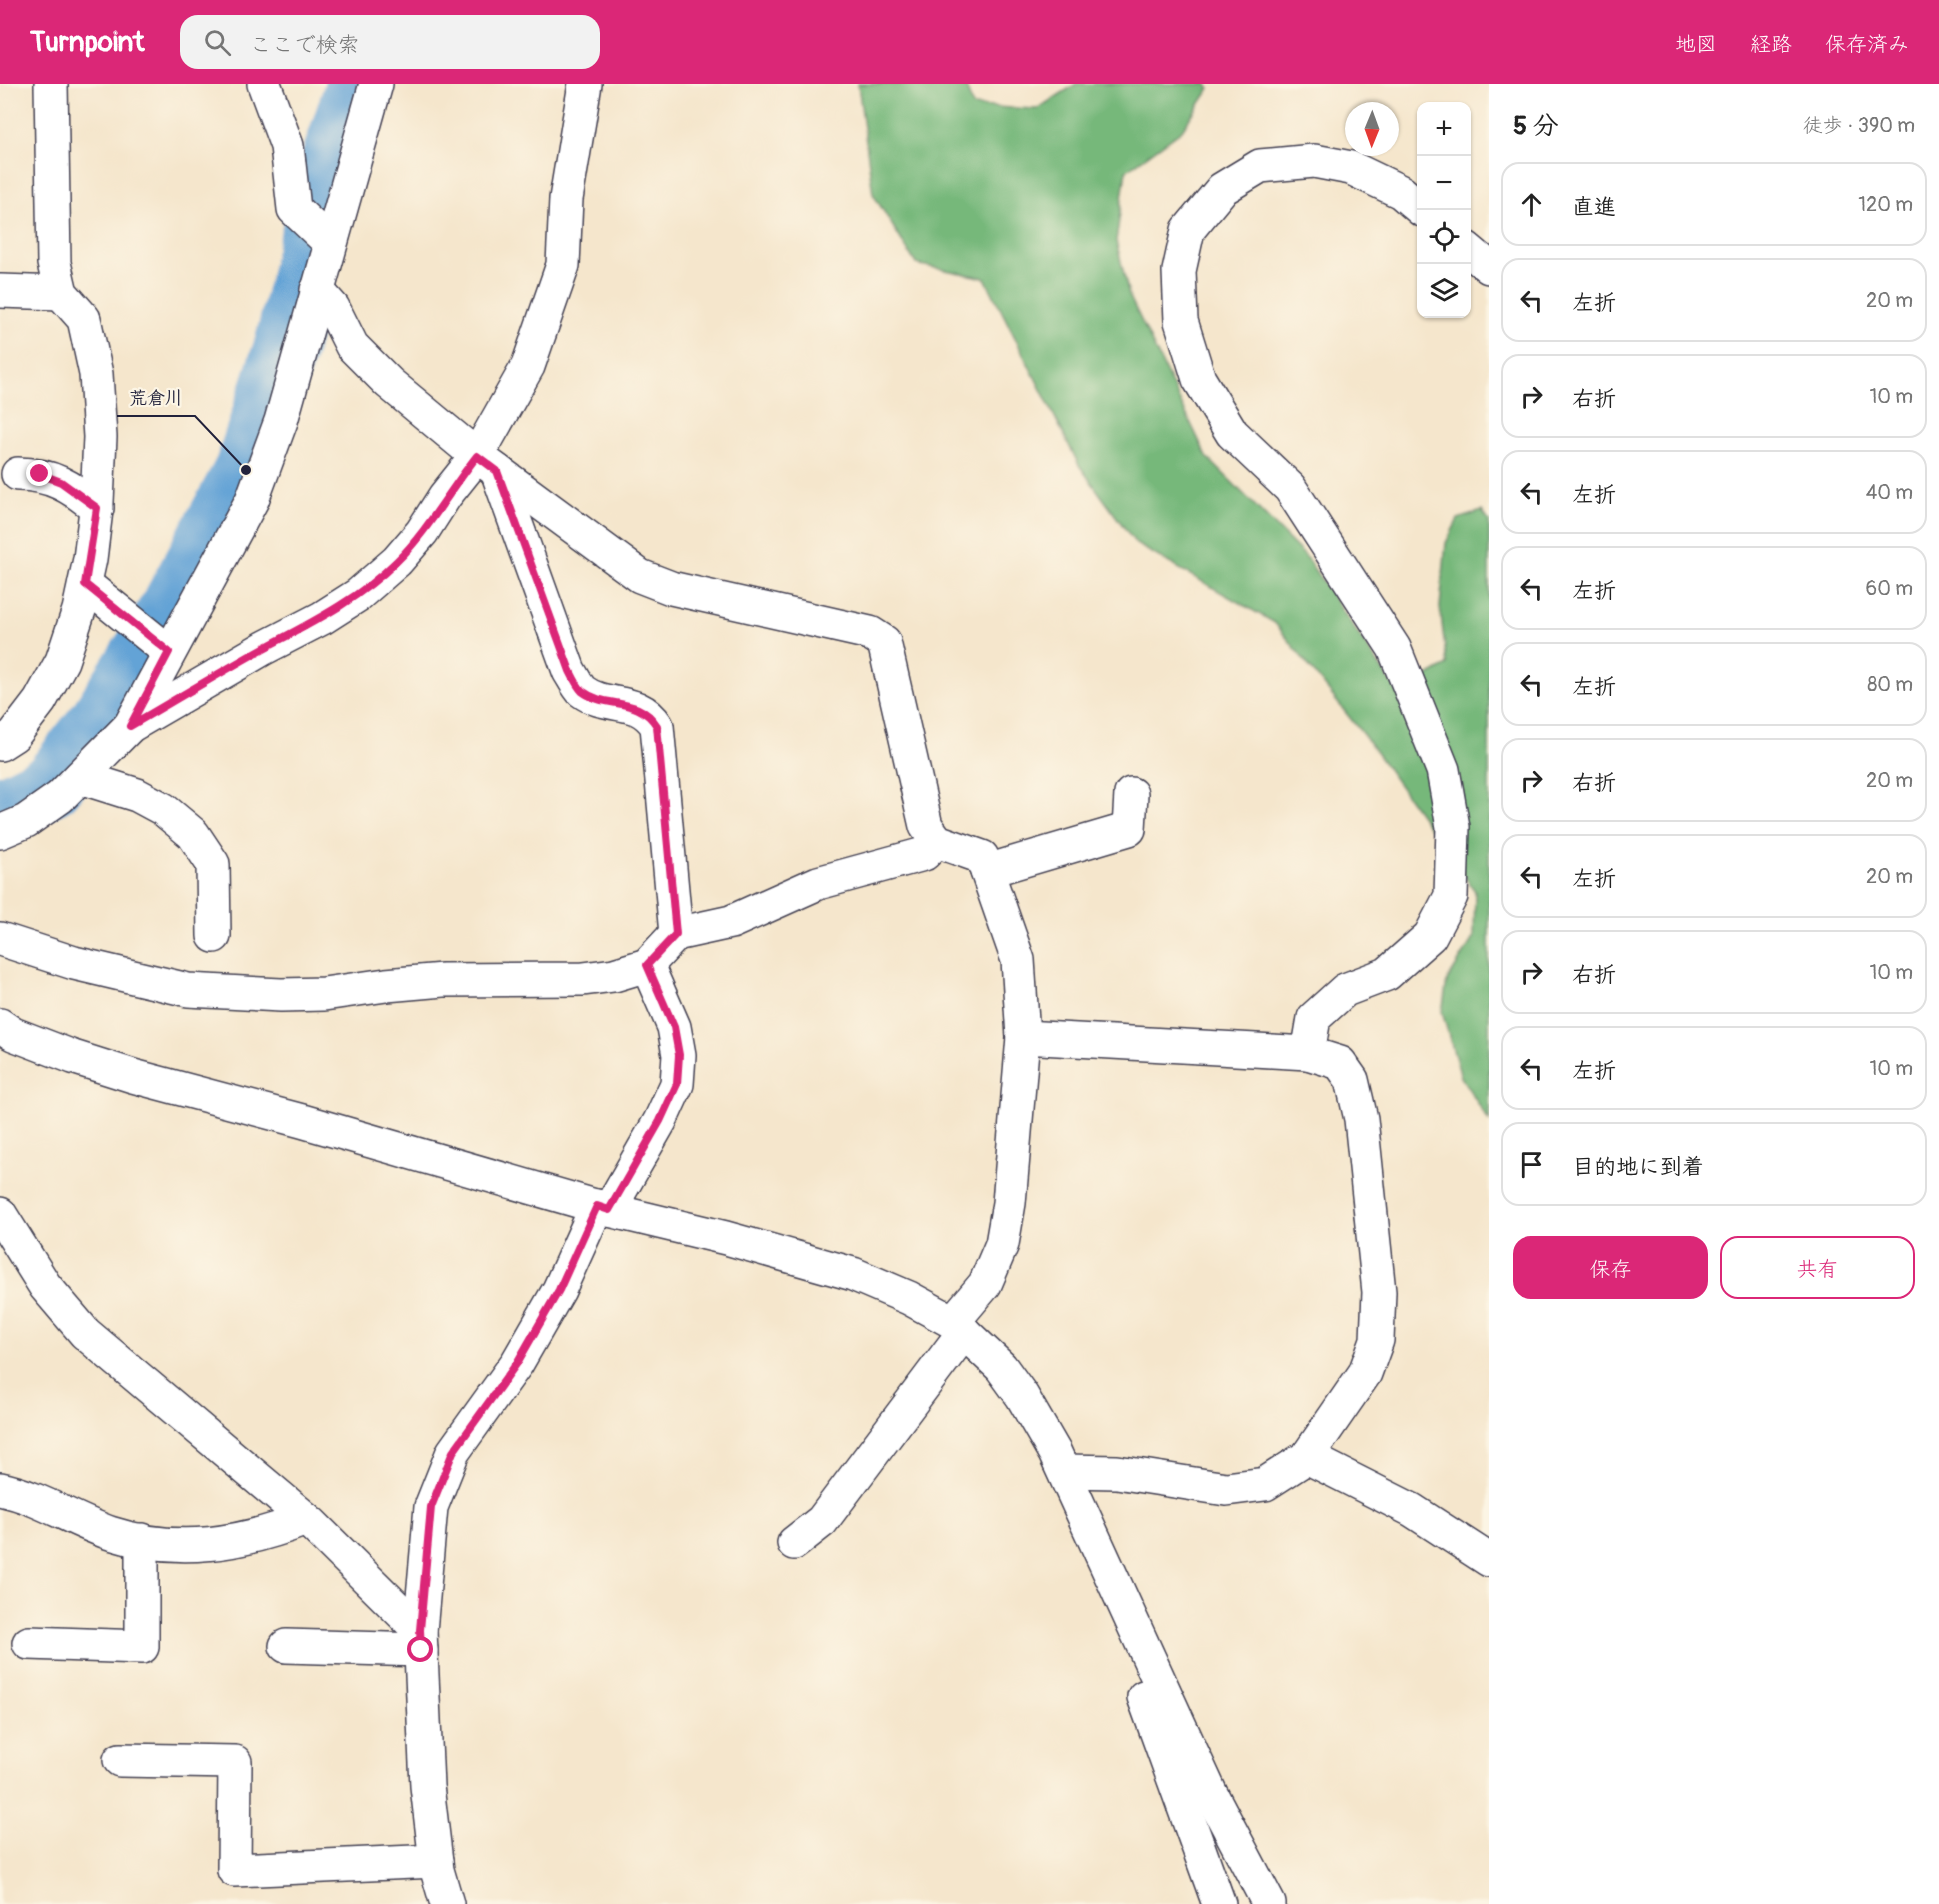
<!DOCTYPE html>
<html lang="ja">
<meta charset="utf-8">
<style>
:root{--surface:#fff;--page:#f2f2f2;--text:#222;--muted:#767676;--line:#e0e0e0;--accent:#db2777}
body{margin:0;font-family:Pangolin,"Klee One",sans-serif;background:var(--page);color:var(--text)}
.controls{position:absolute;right:18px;top:18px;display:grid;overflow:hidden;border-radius:12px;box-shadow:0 2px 4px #0004}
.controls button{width:54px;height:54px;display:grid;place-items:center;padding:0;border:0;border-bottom:2px solid var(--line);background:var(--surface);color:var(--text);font:30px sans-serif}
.compass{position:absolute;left:1345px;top:18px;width:54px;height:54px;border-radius:50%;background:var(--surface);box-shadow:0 2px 4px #0004;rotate:181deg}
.stop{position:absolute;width:18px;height:18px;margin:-14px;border:4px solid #db2777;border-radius:50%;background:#fff}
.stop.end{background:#db2777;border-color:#fff;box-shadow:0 2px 6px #0008}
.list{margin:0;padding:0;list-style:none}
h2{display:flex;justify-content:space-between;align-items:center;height:78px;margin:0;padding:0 24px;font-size:26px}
h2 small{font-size:20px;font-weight:400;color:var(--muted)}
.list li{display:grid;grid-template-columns:39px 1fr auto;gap:18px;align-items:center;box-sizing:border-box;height:84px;margin:0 12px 12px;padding:0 12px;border:2px solid var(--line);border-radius:18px}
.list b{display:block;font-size:22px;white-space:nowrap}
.list em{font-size:20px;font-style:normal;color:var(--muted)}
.actions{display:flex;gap:12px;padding:18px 24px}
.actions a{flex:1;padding:14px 0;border:2px solid var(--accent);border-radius:18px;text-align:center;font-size:21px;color:var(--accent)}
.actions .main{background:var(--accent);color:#fff}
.icon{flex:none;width:33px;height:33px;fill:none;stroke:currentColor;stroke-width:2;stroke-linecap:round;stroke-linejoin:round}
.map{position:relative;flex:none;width:1489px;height:1820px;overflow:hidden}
header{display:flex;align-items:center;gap:36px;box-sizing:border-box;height:84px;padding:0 30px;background:var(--accent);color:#fff}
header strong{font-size:28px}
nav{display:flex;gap:33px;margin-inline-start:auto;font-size:21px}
.search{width:420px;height:54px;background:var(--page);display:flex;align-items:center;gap:15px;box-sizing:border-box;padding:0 21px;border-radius:18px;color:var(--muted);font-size:22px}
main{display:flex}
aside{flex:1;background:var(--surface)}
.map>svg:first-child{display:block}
.forest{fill:#76b87a;stroke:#4c6d5a;stroke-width:1.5}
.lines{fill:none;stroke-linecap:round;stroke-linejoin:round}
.river{stroke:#64a3d6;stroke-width:64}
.street-casing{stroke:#423f51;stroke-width:36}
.street{stroke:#fff;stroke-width:33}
.route{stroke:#db2777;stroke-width:8}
.leader{fill:none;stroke:#22223b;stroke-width:2}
.callout-dot{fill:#22223b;stroke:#fcf5e5;stroke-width:2}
.callout-label{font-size:18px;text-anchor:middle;font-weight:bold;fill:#22223b;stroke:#fcf5e5;stroke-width:4.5;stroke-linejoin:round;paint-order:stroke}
</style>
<header>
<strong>Turnpoint</strong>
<div class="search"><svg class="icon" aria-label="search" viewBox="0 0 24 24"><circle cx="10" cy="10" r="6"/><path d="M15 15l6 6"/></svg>ここで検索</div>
<nav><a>地図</a><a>経路</a><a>保存済み</a></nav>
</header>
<main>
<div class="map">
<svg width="1489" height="1820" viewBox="0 0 1489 1820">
<rect width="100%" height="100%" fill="#fcf5e5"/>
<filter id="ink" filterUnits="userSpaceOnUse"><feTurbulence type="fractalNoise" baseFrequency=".0167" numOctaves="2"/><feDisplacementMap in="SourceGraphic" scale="12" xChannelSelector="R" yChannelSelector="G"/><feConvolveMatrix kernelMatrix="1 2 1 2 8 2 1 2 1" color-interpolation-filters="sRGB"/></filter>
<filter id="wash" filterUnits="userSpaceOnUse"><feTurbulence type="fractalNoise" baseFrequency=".008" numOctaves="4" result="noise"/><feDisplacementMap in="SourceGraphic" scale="24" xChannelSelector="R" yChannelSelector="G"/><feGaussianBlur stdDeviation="1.35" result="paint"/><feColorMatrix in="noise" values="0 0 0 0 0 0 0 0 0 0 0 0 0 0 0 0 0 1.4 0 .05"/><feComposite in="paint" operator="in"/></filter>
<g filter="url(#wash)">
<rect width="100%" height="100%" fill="#f5e6cc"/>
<!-- forest -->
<path class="forest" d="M858 0H965L973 22 1037 25 1076 0H1206L1210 4 1182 46 1126 87 1116 157 1129 211 1207 373 1306 473 1398 609 1447 581 1440 523 1446 459 1458 435 1482 427 1489 437V1037L1461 993 1442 928 1447 897 1474 853 1475 807 1365 653 1275 539 1136 460 1079 381 985 194 916 180 873 110Z"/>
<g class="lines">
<!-- river -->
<path class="river" d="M0 726 52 700 100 638 171 526 246 386 286 262 325 100 358 0"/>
</g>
</g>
<g filter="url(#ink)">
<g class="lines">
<defs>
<g id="street">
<path d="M264 0 287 62 294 125 330 159"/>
<path d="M1466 164 1489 183"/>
<path d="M317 206 333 224 352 262 389 299 477 372 640 492 671 504 870 549 884 558 926 742 937 757 982 773 1018 876 1023 953 1009 1119 1002 1160 985 1200 953 1238"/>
<path d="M0 207 61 209"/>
<path d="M497 387 569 587C573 593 577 602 582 607 607 626 637 611 657 642L676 850"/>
<path d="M18 390C51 390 72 403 97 424"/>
<path d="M85 500 169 568"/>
<path d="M130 642 252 416 281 337 376 0"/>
<path d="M0 660 14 651 40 617 62 577 79 526 90 475 97 418 100 353 96 290 84 235 61 209 54 179 51 0"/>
<path d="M80 693 137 711 163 725 193 750 213 780 214 852"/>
<path d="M0 748 26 737 60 713 130 642 264 564 322 534 358 511 397 477 422 448 445 412 477 372 528 282 563 181 566 115 585 0"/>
<path d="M987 787 1129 745 1131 710"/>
<path d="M0 855 74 879 188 906 281 911 324 910 386 901 443 896 583 895 614 891 647 881 676 850 731 838 818 799 924 770 937 757"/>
<path d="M0 941 13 950 73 973 133 992 302 1037 609 1126 726 1154 853 1190 909 1214 953 1238 1001 1283 1022 1312 1055 1369 1211 1710 1269 1820"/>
<path d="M1023 953 1308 969 1314 934 1345 906 1387 890 1430 852 1451 812 1453 743 1443 686 1394 564 1290 404 1232 349 1199 295 1181 237 1179 187 1188 146 1222 105 1260 82 1314 77 1351 84 1401 108 1422 126"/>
<path d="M1308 969 1340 979 1352 996 1361 1035 1379 1208 1377 1256 1365 1289 1307 1373 1412 1426 1489 1476"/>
<path d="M609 1126 660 1037 677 1000 679 971 674 943 647 881"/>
<path d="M0 1130 45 1202 85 1249 312 1440 420 1547"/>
<path d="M1064 1387 1117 1388 1226 1405 1265 1400 1307 1373"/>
<path d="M0 1405C39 1413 72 1436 110 1449 178 1471 241 1460 306 1435"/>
<path d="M794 1459 822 1437 964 1248"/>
<path d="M29 1559 142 1563V1456"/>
<path d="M286 1562 421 1566"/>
<path d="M1144 1613 1219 1820"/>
<path d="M120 1676 235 1678 234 1786 436 1777"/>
<path d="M447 1820 437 1786 427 1702 420 1547 431 1423 453 1368 517 1279 559 1206 597 1122"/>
</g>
</defs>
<!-- street casing -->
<use href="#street" class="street-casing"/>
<!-- street -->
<use href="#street" class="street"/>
</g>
</g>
<g class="lines" filter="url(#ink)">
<!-- route -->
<path class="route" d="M40 390 61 398 97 424 85 500 169 568 130 642C175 616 219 589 264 564 311 539 358 516 397 477 427 448 450 406 477 372L497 387 570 587C573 593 577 602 582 607 607 626 637 611 657 642L676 850 647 881 674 943 679 971 677 1000 660 1037 609 1126 597 1122 559 1206 517 1279 453 1368 431 1423 420 1546 421 1566"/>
</g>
<!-- callouts -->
<path class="leader" d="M246 386L195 332H117"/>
<circle class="callout-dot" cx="246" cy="386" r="6"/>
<g class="callout-label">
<text x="156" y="320">荒倉川</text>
</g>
</svg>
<div class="controls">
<button>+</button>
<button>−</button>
<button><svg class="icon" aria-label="locate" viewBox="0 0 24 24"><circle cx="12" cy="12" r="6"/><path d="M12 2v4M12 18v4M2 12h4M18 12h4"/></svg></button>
<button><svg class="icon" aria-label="layers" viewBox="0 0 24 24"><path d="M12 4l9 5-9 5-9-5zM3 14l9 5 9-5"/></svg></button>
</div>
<svg class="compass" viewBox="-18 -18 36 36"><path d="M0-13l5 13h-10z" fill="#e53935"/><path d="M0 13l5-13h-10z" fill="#767676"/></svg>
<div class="stop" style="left:421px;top:1566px"></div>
<div class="stop end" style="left:40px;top:390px"></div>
</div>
<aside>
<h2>5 分<small>徒歩 · 390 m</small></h2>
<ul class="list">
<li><svg class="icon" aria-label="ahead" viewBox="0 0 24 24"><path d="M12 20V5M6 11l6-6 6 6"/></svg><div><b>直進</b></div><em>120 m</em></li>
<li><svg class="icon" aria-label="left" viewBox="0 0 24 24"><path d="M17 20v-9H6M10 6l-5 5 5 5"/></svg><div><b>左折</b></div><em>20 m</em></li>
<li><svg class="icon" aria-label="right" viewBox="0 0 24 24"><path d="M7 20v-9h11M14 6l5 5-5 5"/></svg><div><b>右折</b></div><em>10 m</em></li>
<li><svg class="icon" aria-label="left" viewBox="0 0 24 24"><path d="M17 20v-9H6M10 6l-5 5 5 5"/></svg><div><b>左折</b></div><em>40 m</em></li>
<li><svg class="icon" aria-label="left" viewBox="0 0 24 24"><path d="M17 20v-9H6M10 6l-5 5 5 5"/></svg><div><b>左折</b></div><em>60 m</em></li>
<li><svg class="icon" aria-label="left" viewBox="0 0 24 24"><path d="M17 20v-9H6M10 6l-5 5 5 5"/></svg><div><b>左折</b></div><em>80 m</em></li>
<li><svg class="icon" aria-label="right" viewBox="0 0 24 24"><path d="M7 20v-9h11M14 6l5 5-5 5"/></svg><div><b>右折</b></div><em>20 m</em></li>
<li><svg class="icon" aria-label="left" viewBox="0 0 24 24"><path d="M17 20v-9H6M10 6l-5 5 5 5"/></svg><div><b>左折</b></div><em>20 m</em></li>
<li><svg class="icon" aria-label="right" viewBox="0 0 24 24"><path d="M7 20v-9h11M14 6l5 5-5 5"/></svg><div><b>右折</b></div><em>10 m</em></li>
<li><svg class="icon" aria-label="left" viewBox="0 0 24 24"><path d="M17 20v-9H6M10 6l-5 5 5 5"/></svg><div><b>左折</b></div><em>10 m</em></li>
<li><svg class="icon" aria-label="arrive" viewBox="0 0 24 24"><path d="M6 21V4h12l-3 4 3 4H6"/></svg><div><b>目的地に到着</b></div></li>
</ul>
<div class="actions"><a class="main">保存</a><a>共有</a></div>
</aside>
</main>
